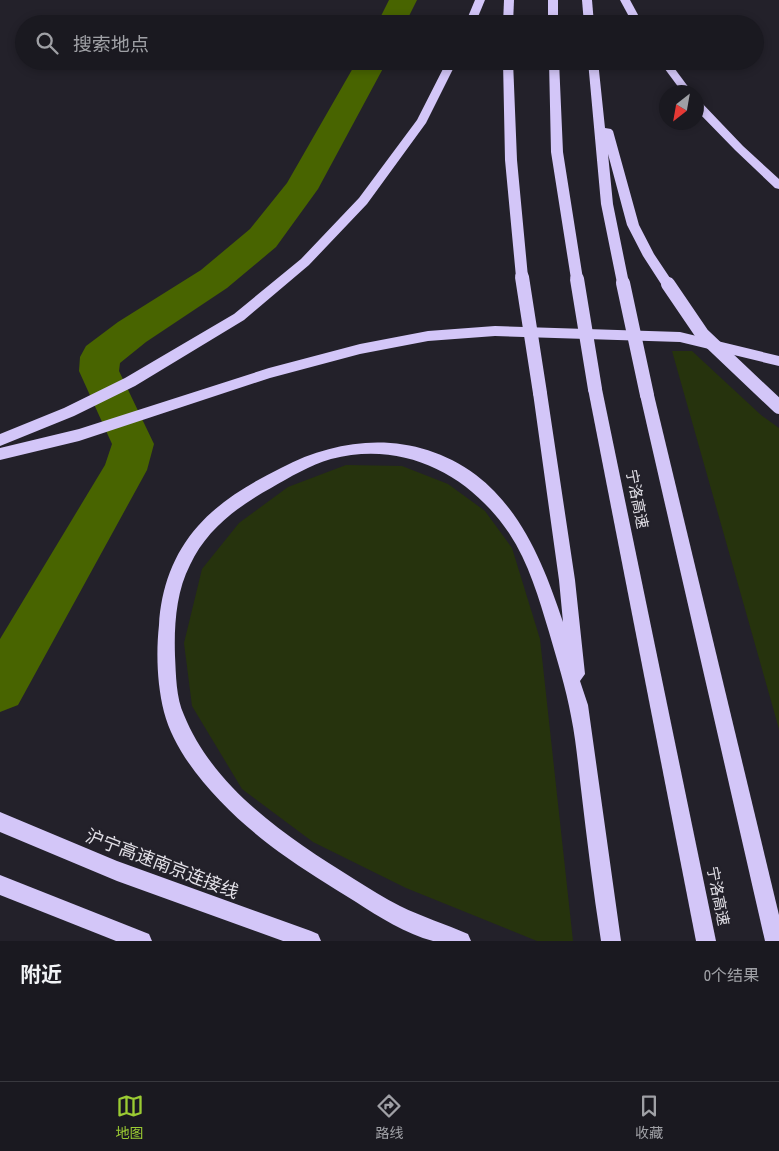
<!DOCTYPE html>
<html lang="zh">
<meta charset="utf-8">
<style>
:root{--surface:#1a1920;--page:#232229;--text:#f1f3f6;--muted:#9fa0a5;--line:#38383e;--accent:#9bcb33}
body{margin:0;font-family:"Archivo Narrow","Noto Sans SC",sans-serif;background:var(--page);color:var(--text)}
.compass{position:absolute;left:659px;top:85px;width:45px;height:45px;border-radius:50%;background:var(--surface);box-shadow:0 2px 8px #0003;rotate:211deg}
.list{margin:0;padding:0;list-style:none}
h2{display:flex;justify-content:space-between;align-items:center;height:65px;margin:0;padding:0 20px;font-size:21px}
h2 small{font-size:16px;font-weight:400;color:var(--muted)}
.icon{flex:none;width:28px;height:28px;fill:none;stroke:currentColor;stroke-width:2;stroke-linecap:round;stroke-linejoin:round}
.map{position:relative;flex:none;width:779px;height:941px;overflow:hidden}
.search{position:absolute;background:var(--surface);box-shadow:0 2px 8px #0003;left:15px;right:15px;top:15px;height:55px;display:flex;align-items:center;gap:12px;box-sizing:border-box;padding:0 18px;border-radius:28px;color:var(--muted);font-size:19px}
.sheet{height:140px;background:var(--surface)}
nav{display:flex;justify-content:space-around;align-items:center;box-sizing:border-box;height:70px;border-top:1px solid var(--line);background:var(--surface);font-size:14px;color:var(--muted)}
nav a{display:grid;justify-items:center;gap:2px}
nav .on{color:var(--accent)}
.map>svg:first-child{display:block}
.green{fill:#26330d}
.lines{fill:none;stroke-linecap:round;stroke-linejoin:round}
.river{fill:#486400;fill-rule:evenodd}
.highway{fill:#d3c6f8;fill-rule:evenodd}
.highway-bridge{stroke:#d3c6f8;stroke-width:14}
.labels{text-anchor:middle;stroke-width:4.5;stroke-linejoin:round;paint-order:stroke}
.street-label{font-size:15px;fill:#e2e0e7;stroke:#23212a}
.near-street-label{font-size:18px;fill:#e2e0e7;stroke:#23212a}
</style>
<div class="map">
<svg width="779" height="941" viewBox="0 0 779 941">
<rect width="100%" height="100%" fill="#23212a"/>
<!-- green -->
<g class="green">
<path d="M672 351H692L761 415 779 428V729Z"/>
<path d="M346 465 402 466 448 484 485 511 512 548 540 639 573 941H537L406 888 313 842 242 789 192 706 184 643 202 569 239 523 288 487Z"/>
</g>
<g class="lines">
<!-- river -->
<g class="river">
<path d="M389 0H417L405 24H377Z"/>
<path d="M357 61H387L318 189 276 247 227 288 146 342 120 363 119 371 154 444 147 470 18 705 0 712V639L105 465 112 444 79 371 80 357 86 346 118 322 201 270 250 229 287 183Z"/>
</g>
<!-- highway -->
<g class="highway">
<path d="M475 0H485L475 24H465Z"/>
<path d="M504 0H514L513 24H503Z"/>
<rect x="548" y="0" width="10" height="24"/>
<path d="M582 0H592L594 24H584Z"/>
<path d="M620 0H630L643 24H633Z"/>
<path d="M447 61H457L426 123 367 204 309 265 244 320 135 386 74 416 0 446V434L64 408 125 378 234 314 301 259 359 198 417 120Z"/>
<path d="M503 61H513L517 160 528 277 527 280H517L516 277 505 160Z"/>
<path d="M549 61H559L563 152 583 279 582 282H572L571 279 551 152Z"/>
<path d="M588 61H598L605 128 611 129 613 131 639 225 654 254 674 284 673 287H663L643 256 627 225 608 154 613 204 629 283 628 286H618L617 283 601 204Z"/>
<path d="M659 61H669L692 92H682Z"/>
<path d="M696 100 700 101 743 146 779 179V189L775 188 735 150 696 110Z"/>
<path d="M495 326 680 332 779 356V366L680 342 495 336 428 341 360 354 270 378 79 441 0 460V448L79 429 269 368 360 344 428 331Z"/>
<path d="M595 383 600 385 602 389 716 941H696L588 389 590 385Z"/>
<path d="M540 387 545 389 547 393 575 580 585 674 580 681 588 705 621 941H601C593 890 587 840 581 789 578 765 576 740 571 716 566 688 557 660 549 632 539 599 529 563 509 533 469 474 403 440 331 459 310 465 290 477 271 488 238 506 206 530 190 565 176 592 174 626 175 656 176 675 176 698 184 715 214 789 289 839 354 879 369 888 384 898 400 906 422 917 446 924 468 934L471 941C459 941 445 941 433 941 406 934 379 917 356 902 330 886 304 870 279 852 235 820 178 766 164 712 157 684 156 653 159 625 161 589 173 554 198 526 221 500 251 483 281 468 344 435 416 431 476 475 523 511 545 568 563 622L559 580 533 393 535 389Z"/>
<path d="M647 389 652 391 654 395 779 915V941H765L640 395 642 391Z"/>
<path d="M0 812 117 861 311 931 318 934 321 941H283L117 881 0 832Z"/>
<path d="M0 875 149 934 152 941H116L0 895Z"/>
</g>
<!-- highway-bridge -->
<g class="highway-bridge">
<path d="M522 277 540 393"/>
<path d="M577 279 595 389"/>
<path d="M623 283 647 395"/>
<path d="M668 284 702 334 779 407"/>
</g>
</g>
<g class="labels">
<!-- street labels -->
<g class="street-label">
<text transform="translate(637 499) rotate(79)" y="5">宁洛高速</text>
<text transform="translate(718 896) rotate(79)" y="5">宁洛高速</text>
</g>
<!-- near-street labels -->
<g class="near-street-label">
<text transform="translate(162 864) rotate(21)" y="6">沪宁高速南京连接线</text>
</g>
</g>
</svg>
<svg class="compass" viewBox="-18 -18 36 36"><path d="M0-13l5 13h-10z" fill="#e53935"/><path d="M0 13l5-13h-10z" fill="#9fa0a5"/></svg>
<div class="search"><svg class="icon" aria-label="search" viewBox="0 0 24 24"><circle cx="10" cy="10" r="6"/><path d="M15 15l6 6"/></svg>搜索地点</div>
</div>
<section class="sheet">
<h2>附近<small>0个结果</small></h2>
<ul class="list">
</ul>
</section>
<nav>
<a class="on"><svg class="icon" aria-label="map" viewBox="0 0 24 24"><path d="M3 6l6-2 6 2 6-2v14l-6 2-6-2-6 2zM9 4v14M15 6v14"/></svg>地图</a>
<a><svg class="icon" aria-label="directions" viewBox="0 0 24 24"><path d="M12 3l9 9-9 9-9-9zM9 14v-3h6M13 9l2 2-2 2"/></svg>路线</a>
<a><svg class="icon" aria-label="saved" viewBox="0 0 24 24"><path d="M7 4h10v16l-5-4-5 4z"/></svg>收藏</a>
</nav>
